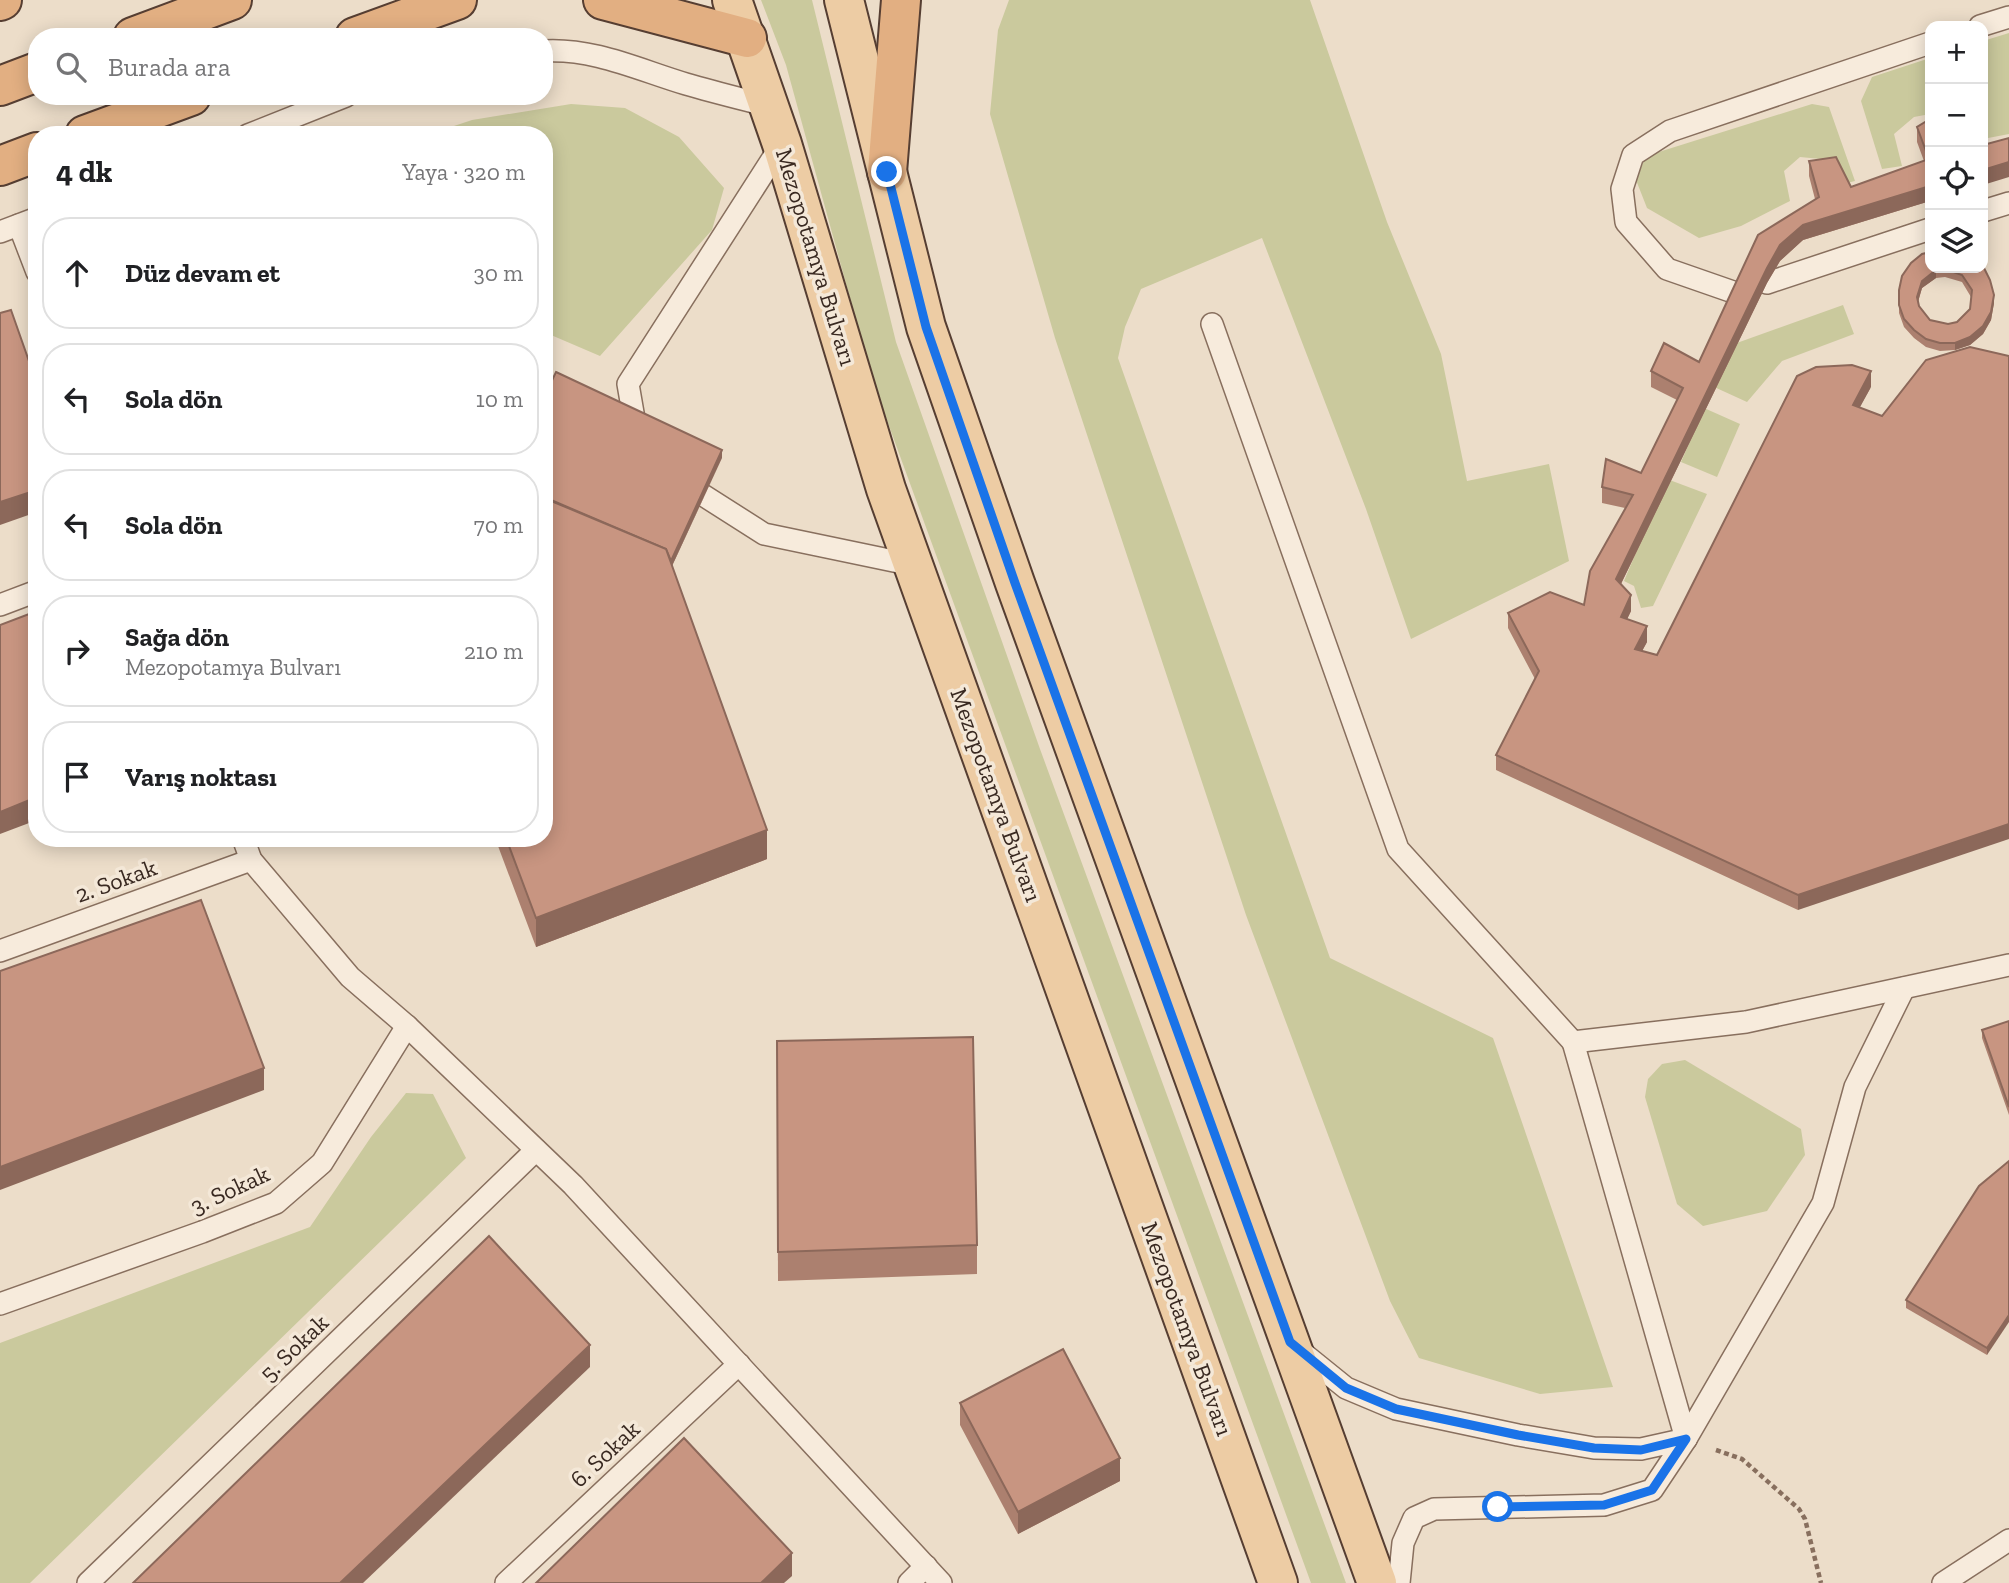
<!DOCTYPE html>
<html lang="tr">
<meta charset="utf-8">
<style>
:root{--surface:#fff;--page:#f6f6f6;--text:#202124;--muted:#757577;--line:#e0e0e0}
body{margin:0;font-family:"Zilla Slab",serif;background:var(--page);color:var(--text)}
.controls{position:absolute;right:21px;top:21px;display:grid;overflow:hidden;border-radius:14px;box-shadow:0 4px 18px #0003}
.controls button{width:63px;height:63px;display:grid;place-items:center;padding:0;border:0;border-bottom:2px solid var(--line);background:var(--surface);color:var(--text);font:35px sans-serif}
.stop{position:absolute;width:21px;height:21px;margin:-16px;border:5px solid #1a73e8;border-radius:50%;background:#fff}
.stop.end{background:#1a73e8;border-color:#fff;box-shadow:0 2px 7px #0008}
.list{margin:0;padding:0;list-style:none}
h2{display:flex;justify-content:space-between;align-items:center;height:91px;margin:0;padding:0 28px;font-size:30px}
h2 small{font-size:23px;font-weight:400;color:var(--muted)}
.list li{display:grid;grid-template-columns:46px 1fr auto;gap:21px;align-items:center;box-sizing:border-box;height:112px;margin:0 14px 14px;padding:0 14px;border:2px solid var(--line);border-radius:28px}
.list b{display:block;font-size:26px;white-space:nowrap}
.list p{margin:0;font-size:23px;white-space:nowrap;color:var(--muted)}
.list em{font-size:23px;font-style:normal;color:var(--muted)}
.icon{flex:none;width:38px;height:38px;fill:none;stroke:currentColor;stroke-width:2;stroke-linecap:round;stroke-linejoin:round}
.map{position:relative;flex:none;width:2009px;height:1583px;overflow:hidden}
.search{position:absolute;background:var(--surface);box-shadow:0 4px 18px #0003;left:28px;top:28px;width:525px;height:77px;display:flex;align-items:center;gap:18px;box-sizing:border-box;padding:0 24px;border-radius:28px;color:var(--muted);font-size:26px}
.panel{position:absolute;background:var(--surface);box-shadow:0 4px 18px #0003;left:28px;top:126px;width:525px;height:721px;border-radius:28px}
.map>svg:first-child{display:block}
.green{fill:#cac99d}
.lines{fill:none;stroke-linecap:round;stroke-linejoin:round}
.service-casing{stroke:#886f5e;stroke-width:24}
.primary-casing{stroke:#563e32;stroke-width:42}
.trunk-casing{stroke:#563e32;stroke-width:42}
.path{stroke:#886f5e;stroke-width:4.5;stroke-dasharray:5 3.5;stroke-linecap:butt}
.service{stroke:#f7ebdc;stroke-width:21}
.primary{stroke:#edcca4;stroke-width:38}
.trunk{stroke:#e2af82;stroke-width:38}
.wall{fill:#ac806f;fill-rule:evenodd}
.shaded-wall{fill:#8c685a}
.building{fill:#c89581;stroke:#8c685a;stroke-width:2;fill-rule:evenodd}
.route{stroke:#1a73e8;stroke-width:9}
.labels{text-anchor:middle;stroke-width:7;stroke-linejoin:round;paint-order:stroke}
.street-label{font-size:24px;fill:#392921;stroke:#f4e8d8}
</style>
<div class="map">
<svg width="2009" height="1583" viewBox="0 0 2009 1583">
<rect width="100%" height="100%" fill="#ecddc9"/>
<!-- green -->
<g class="green">
<path d="M761 0H812L896 342 1040 749 1346 1583H1311L873 382 786 65Z"/>
<path d="M1009 0H1310L1387 222 1441 354 1467 481 1549 464 1569 561 1411 639 1366 509 1262 238 1141 289 1125 327 1118 358 1330 958 1493 1038 1613 1387 1540 1394 1419 1358 1390 1301 1246 915 1055 338 990 114 998 30Z"/>
<path d="M2009 33V134L1983 139V41Z"/>
<path d="M1930 58V114L1914 117 1894 134 1902 166 1882 169 1861 101 1872 77Z"/>
<path d="M571 104 625 108 679 137 724 188 712 230 600 356 544 332V135H427L472 120Z"/>
<path d="M1812 104 1829 107 1855 181 1835 186 1821 159 1800 157 1784 171 1790 201 1741 226 1699 238 1647 208 1636 180 1646 156Z"/>
<path d="M1843 305 1854 334 1782 361 1747 402 1712 386 1734 344Z"/>
<path d="M1704 408 1740 424 1717 477 1681 462Z"/>
<path d="M1667 479 1707 494 1653 606 1641 608 1634 586 1624 581Z"/>
<path d="M1685 1060 1801 1129 1805 1155 1767 1211 1703 1226 1677 1204 1645 1097 1648 1079 1662 1064Z"/>
<path d="M406 1093 433 1094 466 1158 30 1583H0V1343L310 1227 371 1137Z"/>
</g>
<g class="lines">
<defs>
<g id="service">
<path d="M1980 26 2009 17"/>
<path d="M544 51C594 48 639 70 686 84 713 92 742 99 769 106"/>
<path d="M248 135 346 96"/>
<path d="M1983 211 2009 203"/>
<path d="M19 225 37 272"/>
<path d="M0 232 37 218"/>
<path d="M1767 283 1930 229"/>
<path d="M1736 293 1667 269 1626 222 1622 189 1633 155 1670 131 1930 43"/>
<path d="M1212 324 1398 849 1573 1042 1746 1022 2009 965"/>
<path d="M637 436 628 384 782 144"/>
<path d="M681 481 764 534 913 565"/>
<path d="M0 605 37 591"/>
<path d="M243 838 251 860 350 977 407 1026 573 1185 941 1583"/>
<path d="M0 951 251 860"/>
<path d="M1573 1042 1686 1439"/>
<path d="M0 1304 202 1232 276 1203 322 1163 407 1026"/>
<path d="M1299 1350 1346 1388 1396 1409 1518 1435 1594 1448 1641 1449 1686 1439 1652 1490 1604 1505 1434 1509 1414 1518 1403 1543 1399 1583"/>
<path d="M1686 1439 1823 1203 1855 1087 1904 988"/>
<path d="M88 1583 536 1150"/>
<path d="M506 1583 739 1364"/>
<path d="M909 1583 926 1566"/>
<path d="M1943 1583 2009 1540"/>
</g>
<g id="primary">
<path d="M732 0 782 144 886 489 1278 1583"/>
<path d="M844 0 926 327 1015 583 1377 1583"/>
</g>
<g id="trunk">
<path d="M603 0 747 38"/>
<path d="M0 1 2 0"/>
<path d="M133 37 232 0"/>
<path d="M355 37 457 0"/>
<path d="M0 86 37 72"/>
<path d="M85 135 191 96"/>
<path d="M0 166 37 152"/>
<path d="M887 172 901 0"/>
</g>
</defs>
<!-- service casing -->
<use href="#service" class="service-casing"/>
<!-- primary casing -->
<use href="#primary" class="primary-casing"/>
<!-- trunk casing -->
<use href="#trunk" class="trunk-casing"/>
<!-- path -->
<path class="path" d="M1716 1450 1742 1459 1799 1509 1805 1519 1821 1583"/>
<!-- service -->
<use href="#service" class="service"/>
<!-- primary -->
<use href="#primary" class="primary"/>
<!-- trunk -->
<use href="#trunk" class="trunk"/>
</g>
<!-- wall -->
<g class="wall">
<path d="M1930 119V201L1803 240 1780 261 1767 283 1621 584 1631 611 1627 619 1647 642 1642 651 1657 655 1871 387 1859 408 1798 910 1496 770V755L1535 679 1508 628V613L1584 605 1625 508 1602 503V487L1641 473 1677 400 1651 387V371L1699 362 1815 199 1809 176V161L1851 187 1924 161 1917 142V127Z"/>
<path d="M1930 252 1983 268 1994 303 1991 320 1983 334 1970 345 1955 350 1940 351 1926 347 1914 338 1904 327 1899 313V290ZM1945 277 1962 282 1971 297 1970 309 1957 322 1948 324 1930 320 1919 306 1918 302 1922 288 1936 278Z"/>
<path d="M722 458 672 566 767 859 536 947 495 838H544Z"/>
<path d="M2009 1021V1115L1982 1038V1030Z"/>
<path d="M777 1041 977 1245V1274L778 1281Z"/>
<path d="M2009 1161 1987 1355 1906 1308V1300Z"/>
<path d="M960 1403 1120 1481 1018 1534 960 1425Z"/>
</g>
<!-- shaded-wall -->
<g class="shaded-wall">
<path d="M2009 162V177L1983 185V170Z"/>
<path d="M1930 186V201L1803 240 1780 261 1767 283 1616 594V579L1767 268 1780 245 1803 225Z"/>
<path d="M1936 270V278L1922 288 1917 305V297L1922 281Z"/>
<path d="M1994 295V303L1991 320 1983 334 1970 345 1955 350V343Z"/>
<path d="M1871 371V387L1853 420V405Z"/>
<path d="M722 450V458L666 579V571Z"/>
<path d="M37 490V512L0 525V502Z"/>
<path d="M1631 595V611L1621 632V617Z"/>
<path d="M1647 626V642L1635 664V649Z"/>
<path d="M37 797V820L0 834V812Z"/>
<path d="M2009 824V839L1798 910V895Z"/>
<path d="M767 830V859L536 947V918Z"/>
<path d="M264 1068V1090L0 1190V1167Z"/>
<path d="M2009 1315V1322L1987 1355V1348Z"/>
<path d="M590 1345V1367L363 1583H340Z"/>
<path d="M1120 1458V1481L1018 1534V1512Z"/>
<path d="M792 1553V1576L784 1583H761Z"/>
</g>
<!-- building -->
<g class="building">
<path d="M1930 119V186L1803 225 1780 245 1767 268 1616 579 1631 595 1621 617 1647 626 1635 649 1657 655 1797 376 1816 367 1852 365 1871 371 1853 405 1882 416 1926 360 1970 347 2009 356V824L1798 895 1496 755 1539 671 1508 613 1550 592 1584 605 1590 571 1633 495 1602 487 1606 459 1641 473 1683 388 1651 371 1664 343 1699 362 1758 235 1819 197 1809 161 1836 157 1851 187 1929 159 1917 127Z"/>
<path d="M2009 138V162L1983 170V145Z"/>
<path d="M1930 252V268H1983V266L1990 280 1994 295 1991 312 1983 326 1970 337 1955 343H1940L1926 339 1914 330 1904 319 1899 305V290L1902 276 1911 263 1922 254ZM1945 269 1962 275 1972 290 1970 309 1957 322 1948 324 1930 320 1919 306 1917 297 1922 281 1936 270Z"/>
<path d="M11 310 37 384V490L0 502V313Z"/>
<path d="M556 372 722 450 671 561 666 549 544 497V397Z"/>
<path d="M544 498 666 549 767 830 536 918 506 838H544Z"/>
<path d="M37 611V797L0 812V625Z"/>
<path d="M201 900 264 1068 0 1167V971Z"/>
<path d="M2009 1021V1107L1982 1030Z"/>
<path d="M973 1037 977 1245 778 1252 777 1041Z"/>
<path d="M2009 1161V1315L1987 1348 1906 1300 1979 1186Z"/>
<path d="M489 1236 590 1345 340 1583H133Z"/>
<path d="M1063 1349 1120 1458 1018 1512 960 1403Z"/>
<path d="M684 1438 792 1553 761 1583H536Z"/>
</g>
<g class="lines">
<!-- route -->
<path class="route" d="M887 172 926 327 1015 583 1290 1342 1346 1388 1396 1409 1518 1435 1594 1448 1641 1450 1686 1439 1652 1490 1604 1505 1498 1507"/>
</g>
<g class="labels">
<!-- street labels -->
<g class="street-label">
<text transform="translate(816 257) rotate(73)" y="8">Mezopotamya Bulvarı</text>
<text transform="translate(996 795) rotate(70)" y="8">Mezopotamya Bulvarı</text>
<text transform="translate(116 881) rotate(-20)" y="8">2. Sokak</text>
<text transform="translate(230 1190) rotate(-25)" y="8">3. Sokak</text>
<text transform="translate(1187 1329) rotate(70)" y="8">Mezopotamya Bulvarı</text>
<text transform="translate(294 1348) rotate(-44)" y="8">5. Sokak</text>
<text transform="translate(605 1454) rotate(-43)" y="8">6. Sokak</text>
</g>
</g>
</svg>
<div class="controls">
<button>+</button>
<button>−</button>
<button><svg class="icon" aria-label="locate" viewBox="0 0 24 24"><circle cx="12" cy="12" r="6"/><path d="M12 2v4M12 18v4M2 12h4M18 12h4"/></svg></button>
<button><svg class="icon" aria-label="layers" viewBox="0 0 24 24"><path d="M12 4l9 5-9 5-9-5zM3 14l9 5 9-5"/></svg></button>
</div>
<div class="stop" style="left:1498px;top:1507px"></div>
<div class="stop end" style="left:887px;top:172px"></div>
<div class="search"><svg class="icon" aria-label="search" viewBox="0 0 24 24"><circle cx="10" cy="10" r="6"/><path d="M15 15l6 6"/></svg>Burada ara</div>
<section class="panel">
<h2>4 dk<small>Yaya · 320 m</small></h2>
<ul class="list">
<li><svg class="icon" aria-label="ahead" viewBox="0 0 24 24"><path d="M12 20V5M6 11l6-6 6 6"/></svg><div><b>Düz devam et</b></div><em>30 m</em></li>
<li><svg class="icon" aria-label="left" viewBox="0 0 24 24"><path d="M17 20v-9H6M10 6l-5 5 5 5"/></svg><div><b>Sola dön</b></div><em>10 m</em></li>
<li><svg class="icon" aria-label="left" viewBox="0 0 24 24"><path d="M17 20v-9H6M10 6l-5 5 5 5"/></svg><div><b>Sola dön</b></div><em>70 m</em></li>
<li><svg class="icon" aria-label="right" viewBox="0 0 24 24"><path d="M7 20v-9h11M14 6l5 5-5 5"/></svg><div><b>Sağa dön</b><p>Mezopotamya Bulvarı</p></div><em>210 m</em></li>
<li><svg class="icon" aria-label="arrive" viewBox="0 0 24 24"><path d="M6 21V4h12l-3 4 3 4H6"/></svg><div><b>Varış noktası</b></div></li>
</ul>
</section>
</div>
